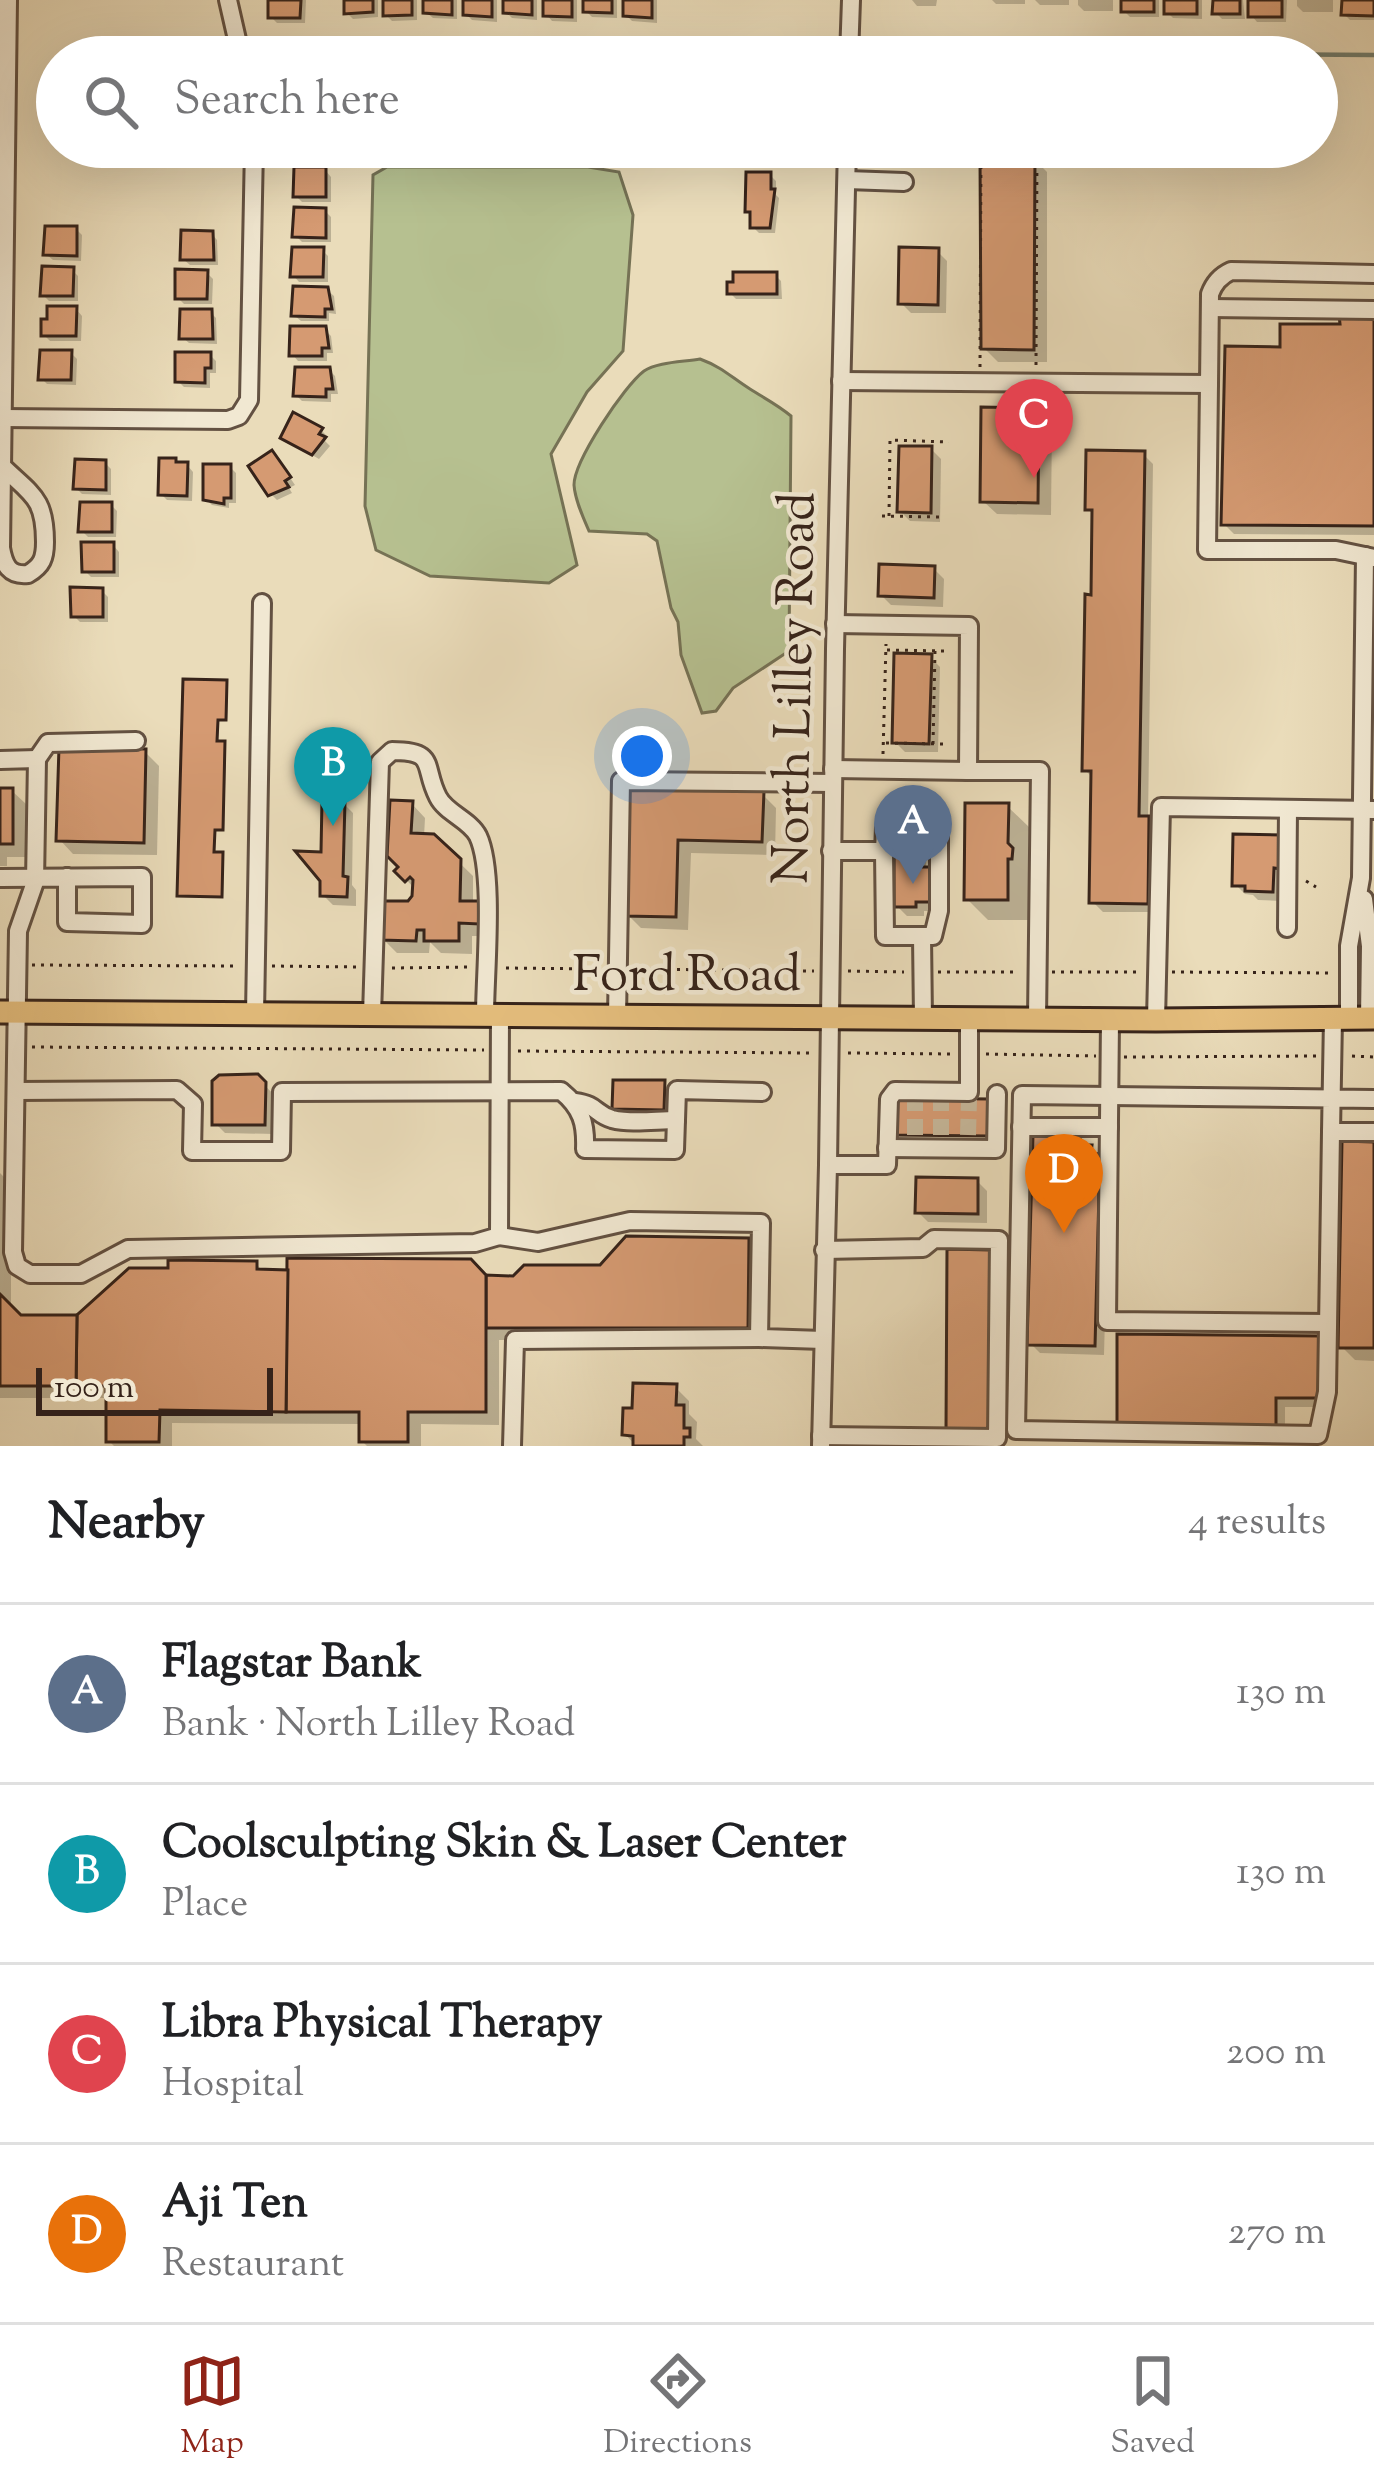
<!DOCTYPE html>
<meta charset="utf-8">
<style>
:root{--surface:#fff;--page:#f2f2f2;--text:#202124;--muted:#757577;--line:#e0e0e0;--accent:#8f2418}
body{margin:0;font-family:"Sorts Mill Goudy",serif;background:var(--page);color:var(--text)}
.scale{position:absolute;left:36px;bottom:30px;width:237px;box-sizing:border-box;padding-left:12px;border:6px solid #36231a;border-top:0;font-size:33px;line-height:42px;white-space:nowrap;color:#36231a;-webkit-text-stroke:9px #f1e8d2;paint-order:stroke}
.you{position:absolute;left:642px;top:756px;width:42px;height:42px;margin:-30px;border:9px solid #fff;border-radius:50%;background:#1a73e8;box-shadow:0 0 0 18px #1a73e833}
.badge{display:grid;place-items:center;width:78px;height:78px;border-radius:50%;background:var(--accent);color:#fff;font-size:39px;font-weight:700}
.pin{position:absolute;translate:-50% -99px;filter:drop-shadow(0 3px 6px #0008)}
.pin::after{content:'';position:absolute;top:63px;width:42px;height:36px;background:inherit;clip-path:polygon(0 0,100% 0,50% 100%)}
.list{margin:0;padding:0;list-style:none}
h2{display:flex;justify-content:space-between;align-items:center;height:156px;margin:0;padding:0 48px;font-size:51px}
h2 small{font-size:39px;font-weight:400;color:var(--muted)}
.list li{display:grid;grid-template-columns:78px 1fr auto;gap:36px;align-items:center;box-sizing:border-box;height:180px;padding:0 48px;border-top:3px solid var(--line)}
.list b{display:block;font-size:45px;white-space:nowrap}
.list p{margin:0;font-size:39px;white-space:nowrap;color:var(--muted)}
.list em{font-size:39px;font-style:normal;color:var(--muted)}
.icon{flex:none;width:66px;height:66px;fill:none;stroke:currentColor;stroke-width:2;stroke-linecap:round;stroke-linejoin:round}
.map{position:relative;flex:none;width:1374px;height:1446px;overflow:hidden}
.search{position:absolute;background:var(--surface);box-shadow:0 12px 48px #0002;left:36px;right:36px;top:36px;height:132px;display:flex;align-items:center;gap:30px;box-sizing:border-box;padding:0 42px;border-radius:66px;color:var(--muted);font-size:45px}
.sheet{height:876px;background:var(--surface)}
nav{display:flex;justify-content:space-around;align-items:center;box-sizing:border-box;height:168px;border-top:3px solid var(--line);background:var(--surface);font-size:33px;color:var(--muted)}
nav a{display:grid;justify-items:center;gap:6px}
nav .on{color:var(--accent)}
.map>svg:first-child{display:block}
.green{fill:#b6c090;stroke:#767255;stroke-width:3}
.shadow{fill:#0003}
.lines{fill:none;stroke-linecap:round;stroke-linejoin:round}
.stream{stroke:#717f71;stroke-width:4.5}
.building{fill:#d59a72;stroke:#36231a;stroke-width:3}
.minor-tunnel{stroke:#c6b79a;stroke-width:16;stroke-dasharray:16 8;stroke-linecap:butt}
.minor-casing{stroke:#635142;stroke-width:22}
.major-casing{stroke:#36231a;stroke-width:27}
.path{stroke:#36231a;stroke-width:3;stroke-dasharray:3 6;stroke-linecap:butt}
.minor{stroke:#f1e8d2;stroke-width:16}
.major{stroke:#e5be7d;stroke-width:21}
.labels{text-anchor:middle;stroke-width:9;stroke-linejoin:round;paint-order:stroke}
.street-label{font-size:51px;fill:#36231a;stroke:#f1e8d2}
</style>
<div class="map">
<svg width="1374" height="1446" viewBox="0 0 1374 1446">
<rect width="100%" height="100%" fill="#eadcba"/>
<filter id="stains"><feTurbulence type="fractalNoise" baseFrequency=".00167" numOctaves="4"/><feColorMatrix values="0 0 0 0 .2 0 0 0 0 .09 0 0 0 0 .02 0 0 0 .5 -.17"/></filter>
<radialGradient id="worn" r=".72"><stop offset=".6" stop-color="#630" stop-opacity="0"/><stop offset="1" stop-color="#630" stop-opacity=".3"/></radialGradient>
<!-- green -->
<g class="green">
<path d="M387 167H588L619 172 633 215 623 351 587 392 551 454 577 565 549 583 430 576 376 550 365 506 373 175Z"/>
<path d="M700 359C722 367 731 377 750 389 764 398 778 405 791 416L789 651 733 688 716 711 702 713 681 655 678 622 671 608 657 541 647 534 589 531C583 517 575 500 574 485 574 461 624 386 644 371 657 362 683 362 700 359Z"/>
</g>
<!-- shadow -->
<g class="shadow">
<path d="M271 0H306L305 23H277L271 17Z"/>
<path d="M347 0H378V17L353 19 347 13Z"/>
<path d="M386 0H417V20L392 21 386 15Z"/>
<path d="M426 0H457V19L433 18 426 12Z"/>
<path d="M466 0H497V22L472 20 466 14Z"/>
<path d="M506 0H537V20L512 18 506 12Z"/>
<path d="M546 0H577V22L552 21 546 14Z"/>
<path d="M586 0H617V18L592 17 586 11Z"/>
<path d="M626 0H657V23L632 21 626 15Z"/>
<path d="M912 0H937L936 6H917Z"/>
<path d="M992 0H1025V4H996Z"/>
<path d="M1035 0H1069V5H1040Z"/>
<path d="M1078 0H1113V11H1084L1078 5Z"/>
<path d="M1124 0H1159V17H1130L1124 11Z"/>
<path d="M1167 0H1202V19L1173 18 1167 12Z"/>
<path d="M1215 0H1243L1245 19H1222L1215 12Z"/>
<path d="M1251 0H1287L1286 22H1257L1251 15Z"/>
<path d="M1297 0H1333V12H1303L1297 6Z"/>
<path d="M1345 0H1374V20H1350L1344 14Z"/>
<path d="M902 147H944V163H912L902 153Z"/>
<path d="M1033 158 1047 172V362H998L984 348Z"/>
<path d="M325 170 331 177V202H302L296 196Z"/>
<path d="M770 175 776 181V195L779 198 775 233H759L753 227V215L748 210Z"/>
<path d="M325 211 331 217V242H302L296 236Z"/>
<path d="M76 229 82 235 81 261 53 260 46 254Z"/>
<path d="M211 233 217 240 218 265H190L183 259Z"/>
<path d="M322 250 328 256V282H299L293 275Z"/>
<path d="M937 251 947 261 946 313H911L901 303Z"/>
<path d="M72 270 78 276V301H49L43 295Z"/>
<path d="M207 273 213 279 212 304H184L178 298Z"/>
<path d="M775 275 781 281 782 299H736L730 293Z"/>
<path d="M327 290 334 296 336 314 329 313V321H301L294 315Z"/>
<path d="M76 309 82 316 81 341H50L44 335Z"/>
<path d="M210 312 216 318 217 344 189 343 182 337Z"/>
<path d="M1374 319V535L1234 534 1224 524 1283 350 1343 327Z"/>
<path d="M324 329 331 336 333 353H327V361H298L292 354Z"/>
<path d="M71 353 77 359 76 385 47 384 41 378Z"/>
<path d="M210 355 216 361V373H210V388L184 387 178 381Z"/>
<path d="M329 370 335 376 338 394H331V402L302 401 296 395Z"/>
<path d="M1038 411 1052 424 1051 515 997 514 983 501Z"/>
<path d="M321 430 327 436 325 441 330 446 319 459 283 438Z"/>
<path d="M931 449 941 459 940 522 910 521 900 511Z"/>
<path d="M1143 454 1153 464 1148 820 1158 829 1156 912H1103L1093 902 1094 779 1085 770 1095 516 1088 509Z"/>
<path d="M278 460 295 485 289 488 292 493 277 500 271 494Z"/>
<path d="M105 463 111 469V495L82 494 76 488Z"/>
<path d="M178 465H187L193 472 192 501 167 500 161 494Z"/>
<path d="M230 467 236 473V503H229V508L212 505 206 499Z"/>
<path d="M111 505 117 511 116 537H88L81 530Z"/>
<path d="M113 545 119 552V577H91L85 571Z"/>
<path d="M934 569 944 579 943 607 891 605 881 595Z"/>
<path d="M102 591 108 597V622H80L74 616Z"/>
<path d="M930 657 940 667 938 752H905L895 742Z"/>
<path d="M226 683 228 686 227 721H219L218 744 226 746 224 831H216L215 855 224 857 223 898 183 897 180 894Z"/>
<path d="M145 752 159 766 157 855 73 854 60 840Z"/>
<path d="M0 791H12L26 804V857H7V866H0Z"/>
<path d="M630 791 762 794 776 808 775 855 691 853 688 930 641 928 627 914Z"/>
<path d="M343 803 353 813 352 885 356 890V906L333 905 323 895 324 855Z"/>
<path d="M412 804 425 818 424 837H433L473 876V904H478L492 918 491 936H472V954L441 953 430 942 429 953H397L383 939 409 904 415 889 398 871Z"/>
<path d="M1007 806 1029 827 1028 867 1033 872V879H1028V920H988L967 899Z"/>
<path d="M1281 838 1282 901 1258 900 1253 895 1245 894 1235 884Z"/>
<path d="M916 844 926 854V870L942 911H924V916H907L897 906Z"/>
<path d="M257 1077 274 1095V1134L225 1133 215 1123Z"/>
<path d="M663 1083 673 1093V1119L625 1118 615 1108Z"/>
<path d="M1079 1139 1109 1166 1104 1355 1040 1353 1030 1343Z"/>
<path d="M1374 1145V1361L1355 1360 1341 1346Z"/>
<path d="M0 1173 11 1184V1309L20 1318H78L256 1264 264 1272 514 1279 601 1268 748 1241 761 1255 760 1341 499 1340V1425L421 1424V1446H367L362 1441V1424L172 1423V1446H114L109 1441V1398H0Z"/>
<path d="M977 1181 987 1191V1223L928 1222 918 1212Z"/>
<path d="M1319 1339 1329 1407H1285V1437L1130 1436Z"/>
<path d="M675 1387 689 1401V1414L697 1422 696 1439 703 1446H636L625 1434 635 1411Z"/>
</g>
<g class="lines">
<!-- stream -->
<g class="stream">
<path d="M887 53 898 57"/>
<path d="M902 57 931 52 1374 55"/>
</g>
</g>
<!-- building -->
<g class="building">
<path d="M268 0H301L300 18H268Z"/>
<path d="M344 0H373V12L344 14Z"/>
<path d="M383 0H412V15L383 16Z"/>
<path d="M423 0H452V15L423 13Z"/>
<path d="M463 0H492V17L463 15Z"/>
<path d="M503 0H532V15L503 13Z"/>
<path d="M543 0H572V17L543 16Z"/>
<path d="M583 0H612V13L583 12Z"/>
<path d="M623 0H652V18L623 16Z"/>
<rect x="1121" y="0" width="33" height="12"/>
<rect x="1164" y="0" width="33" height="14"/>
<path d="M1213 0H1240V14H1212Z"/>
<rect x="1248" y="0" width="34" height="17"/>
<path d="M1342 0H1374V16L1341 15Z"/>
<path d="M980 155H1035L1034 350 981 349Z"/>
<path d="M294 167H326V197H293Z"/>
<path d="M746 172H771V189H775L770 228H750V212H745Z"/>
<path d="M294 207 326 208V238L292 237Z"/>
<path d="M45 226H77V256L43 255Z"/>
<path d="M181 230 213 231 214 260H180Z"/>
<path d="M292 247H324L323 277H290Z"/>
<path d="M899 247 939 248 938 305 898 304Z"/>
<path d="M42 266 74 267 73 296H40Z"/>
<path d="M175 269 208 270 207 299H175Z"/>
<path d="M733 272H777V294H727V282H733Z"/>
<path d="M293 286 328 287 332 309H325V317L291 316Z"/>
<path d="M47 306H77L76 336H41V319H47Z"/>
<path d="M180 309H212L213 339H179Z"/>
<path d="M1339 315 1374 316V526L1221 525 1225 346 1280 347V324H1340Z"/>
<path d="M290 326H326L329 348H322V356H289Z"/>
<path d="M40 350H72L71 380H38Z"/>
<path d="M175 352H211V368H205V383L175 382Z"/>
<path d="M295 367H330L333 389H326V397L293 396Z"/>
<path d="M981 407 1039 408 1038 503 980 502Z"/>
<path d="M293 412 323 428 319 434 326 437 312 455 280 438Z"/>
<path d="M899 446H932L931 513 897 512Z"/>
<path d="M272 450 291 477 285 481 289 487 268 496 248 466Z"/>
<path d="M1086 450 1145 451 1139 816H1149L1148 904 1089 903 1091 771H1082L1085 594 1091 595 1092 510H1085Z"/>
<path d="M159 458H176V462H188L187 496 158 495Z"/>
<path d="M75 459 106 460V490L73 489Z"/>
<path d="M203 464H231V498H224V504L203 500Z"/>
<path d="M80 502H112V532H78Z"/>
<path d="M81 542H114V572H82Z"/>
<path d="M879 564 935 566 934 598 878 596Z"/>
<path d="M70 587 103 588V617H71Z"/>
<path d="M894 653 932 654 929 744 892 743Z"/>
<path d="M183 679 227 680 226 720H218L217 741H225L223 830H215L214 852H223L222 897 177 896Z"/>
<path d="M59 747 146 749 144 843 56 841Z"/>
<rect x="0" y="788" width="13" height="56"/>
<path d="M627 788 764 791 762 842 678 840 676 917 624 916Z"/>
<path d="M322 800 345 801 343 876 348 877 347 897 320 896V881L295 851 321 852Z"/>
<path d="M390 800 413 801 411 833 434 834 461 859 460 901H479V924L459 923V941H424V930H417L416 941 380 940 381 901H408L412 896 413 880 410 877 405 882 394 871 398 867 387 856Z"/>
<path d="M965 803H1009L1008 843 1013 848 1012 859H1008V900H964Z"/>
<path d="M1233 834 1282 835 1281 869 1274 868 1273 892 1245 891V886H1232Z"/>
<path d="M894 841H918V867H933V902H916V907H894Z"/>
<path d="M258 1074 266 1082 265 1125H212V1081L219 1075Z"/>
<path d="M613 1080H665L664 1110 612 1109Z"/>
<path d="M895 1098 989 1099 988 1136 895 1135Z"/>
<path d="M1033 1135 1080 1136V1145H1092L1091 1153 1100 1154 1095 1346 1027 1345Z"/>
<path d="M1342 1141 1374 1142V1348H1338Z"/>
<path d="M916 1177 978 1178V1214L915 1213Z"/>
<path d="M626 1236 749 1238 748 1328H486V1275L513 1276 524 1265H600Z"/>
<path d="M947 1249 991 1250 990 1431H946Z"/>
<path d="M287 1258 471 1259 486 1275V1412H408V1442H359V1412H286Z"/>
<path d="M168 1260 257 1261V1269L288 1270 286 1412 160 1410 159 1442H106V1386H76L77 1315 129 1268H168Z"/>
<path d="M0 1294 21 1315H77L76 1386H0Z"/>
<path d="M1117 1334 1320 1336V1398H1276V1429L1117 1428Z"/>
<path d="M633 1383 677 1384 676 1405H684V1428H690V1437H684V1446H633V1436L622 1435 623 1408H632Z"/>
</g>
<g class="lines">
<!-- minor-tunnel -->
<g class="minor-tunnel">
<path d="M915 1135V1098"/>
<path d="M941 1135V1099"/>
<path d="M968 1135 969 1099"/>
</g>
<defs>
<g id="minor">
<path d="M228 0 241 57"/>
<path d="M282 57 314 52 803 57"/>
<path d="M849 57 851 0"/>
<path d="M847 180 904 182"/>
<path d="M1210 308 1374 310"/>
<path d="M841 381 1209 384 1210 294C1214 283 1220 276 1231 271L1374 274"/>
<path d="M1209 384 1207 550H1336L1374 558"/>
<path d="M3 418 228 420 239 416 249 400 254 147"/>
<path d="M3 467C32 495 45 498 45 542 45 558 42 566 28 574 9 576 4 565 1 548L8 0"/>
<path d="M37 759 48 743 136 741"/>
<path d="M0 760 37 759 35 882 18 931 13 1252 17 1266 30 1274H81L128 1249 475 1243 499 1236 500 1015"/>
<path d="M833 769 968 771 969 626 835 624"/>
<path d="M968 771H1040L1037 1019"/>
<path d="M831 851H884L885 936H933L939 911V828H885L884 851"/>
<path d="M0 878 142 877V924L67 922V877"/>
<path d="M1364 899 1370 946 1369 1018"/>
<path d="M1287 928 1288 809"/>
<path d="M922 936 923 1019"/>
<path d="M255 1014 262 603"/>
<path d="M372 1015 380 762 392 751C438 751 422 766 438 797 446 813 470 820 478 836 495 872 485 972 485 1015"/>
<path d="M617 1017 621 781 832 783"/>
<path d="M1333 1018 1331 1132 1327 1392 1318 1435 1016 1430 1022 1095C1139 1097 1257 1097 1374 1099"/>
<path d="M1349 1018V946L1361 878 1365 556"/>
<path d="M1110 1020 1107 1321 1328 1323"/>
<path d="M1156 1020 1161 807 1373 810"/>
<path d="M16 1091 177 1090 193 1104 192 1151H281L282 1092 561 1091C582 1108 586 1124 585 1149L675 1150 677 1090 762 1092"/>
<path d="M575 1102C598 1105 595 1114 612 1119 631 1124 656 1120 676 1120"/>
<path d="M1021 1127H1109"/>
<path d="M1331 1132H1374"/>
<path d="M887 1148 996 1149 997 1094"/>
<path d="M828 1165H887L889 1099 895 1091 969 1092V1019"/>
<path d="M499 1236 538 1242 630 1221 761 1223 759 1338 823 1340"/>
<path d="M821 1436 997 1438 999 1240 934 1239 923 1248 824 1250"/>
<path d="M512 1446 515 1340 759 1338"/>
<path d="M821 1446 828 1165 835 649 847 147"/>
</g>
<path id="major" d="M0 1012 1156 1020 1374 1018"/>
</defs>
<!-- minor casing -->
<use href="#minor" class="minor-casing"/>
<!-- major casing -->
<use href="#major" class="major-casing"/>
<!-- path -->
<g class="path">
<path d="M892 159 938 161V147"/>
<path d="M1036 365 1037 147"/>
<path d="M980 367 981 147"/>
<path d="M882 516 939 517"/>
<path d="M889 516 890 440 949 442"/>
<path d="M887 650 947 651"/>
<path d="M886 743 944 744"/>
<path d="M933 744 935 651"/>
<path d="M883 754 886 644"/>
<path d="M1306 881 1316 887"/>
<path d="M32 965 238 966"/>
<path d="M272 966 358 967"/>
<path d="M392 968 472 967"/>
<path d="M506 968 598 969"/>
<path d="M632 969 814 971"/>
<path d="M848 971 904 972"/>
<path d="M938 972H1018"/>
<path d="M1052 972H1138"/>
<path d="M1172 972 1330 973"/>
<path d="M32 1047 484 1050"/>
<path d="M518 1051 814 1053"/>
<path d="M848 1053 952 1054"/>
<path d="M986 1054 1096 1056"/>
<path d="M1352 1056 1374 1057"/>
<path d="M1124 1057 1318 1056"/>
</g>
<!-- minor -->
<use href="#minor" class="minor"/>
<!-- major -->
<use href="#major" class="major"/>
</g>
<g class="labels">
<!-- street labels -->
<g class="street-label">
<text transform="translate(792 688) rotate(-89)" y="18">North Lilley Road</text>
<text x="687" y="990">Ford Road</text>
</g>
</g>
<rect width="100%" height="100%" filter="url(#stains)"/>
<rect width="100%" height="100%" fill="url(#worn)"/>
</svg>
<div class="scale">100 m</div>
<div class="you"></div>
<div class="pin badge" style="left:913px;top:884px;background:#5c6f8a">A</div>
<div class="pin badge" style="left:333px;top:826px;background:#0f9aa8">B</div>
<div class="pin badge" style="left:1034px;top:478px;background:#e0444e">C</div>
<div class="pin badge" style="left:1064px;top:1233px;background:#e8710a">D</div>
<div class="search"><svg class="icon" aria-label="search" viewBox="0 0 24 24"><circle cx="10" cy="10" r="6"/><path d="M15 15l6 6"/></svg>Search here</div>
</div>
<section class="sheet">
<h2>Nearby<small>4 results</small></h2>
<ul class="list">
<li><span class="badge" style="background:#5c6f8a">A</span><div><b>Flagstar Bank</b><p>Bank · North Lilley Road</p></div><em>130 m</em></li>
<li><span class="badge" style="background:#0f9aa8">B</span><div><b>Coolsculpting Skin &amp; Laser Center</b><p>Place</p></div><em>130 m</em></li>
<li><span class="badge" style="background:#e0444e">C</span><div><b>Libra Physical Therapy</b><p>Hospital</p></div><em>200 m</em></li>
<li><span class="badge" style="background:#e8710a">D</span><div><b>Aji Ten</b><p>Restaurant</p></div><em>270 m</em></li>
</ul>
</section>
<nav>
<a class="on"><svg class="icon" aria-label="map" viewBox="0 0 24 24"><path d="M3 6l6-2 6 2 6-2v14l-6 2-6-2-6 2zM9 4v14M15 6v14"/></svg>Map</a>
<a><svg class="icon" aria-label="directions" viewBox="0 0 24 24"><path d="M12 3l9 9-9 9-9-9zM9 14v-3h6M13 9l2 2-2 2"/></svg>Directions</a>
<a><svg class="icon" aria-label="saved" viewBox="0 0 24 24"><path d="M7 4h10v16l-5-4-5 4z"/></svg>Saved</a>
</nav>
